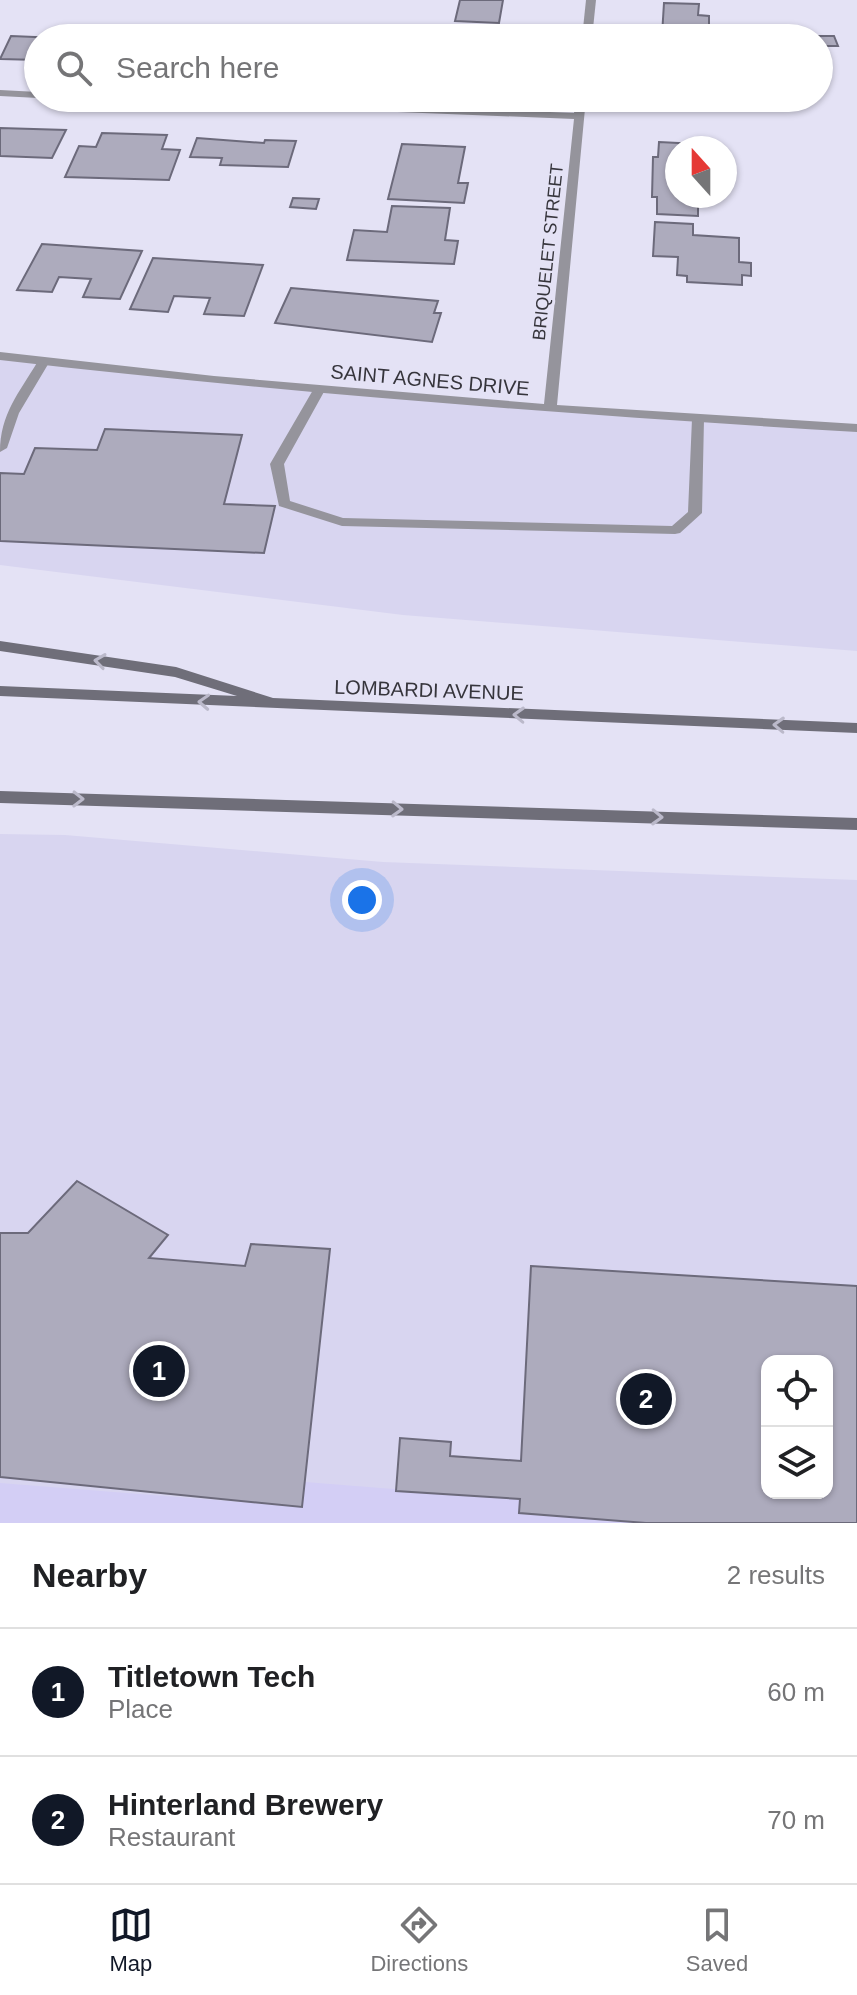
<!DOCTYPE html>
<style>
:root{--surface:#fff;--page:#f6f6f6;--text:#202124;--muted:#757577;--line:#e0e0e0;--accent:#111827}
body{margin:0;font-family:Arial,sans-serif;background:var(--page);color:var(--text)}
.controls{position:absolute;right:24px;bottom:24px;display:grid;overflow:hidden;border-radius:16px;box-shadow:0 2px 6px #0004}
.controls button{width:72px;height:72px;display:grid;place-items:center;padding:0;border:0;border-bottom:2px solid var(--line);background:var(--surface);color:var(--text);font:40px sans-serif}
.compass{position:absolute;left:665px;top:136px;width:72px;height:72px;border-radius:50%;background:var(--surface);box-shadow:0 2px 6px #0004;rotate:339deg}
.you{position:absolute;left:362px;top:900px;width:28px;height:28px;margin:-20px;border:6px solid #fff;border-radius:50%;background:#1a73e8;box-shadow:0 0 0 12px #1a73e833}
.badge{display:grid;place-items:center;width:52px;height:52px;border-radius:50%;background:var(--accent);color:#fff;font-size:26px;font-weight:700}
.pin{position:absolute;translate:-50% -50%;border:4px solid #fff;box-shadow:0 2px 8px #0006}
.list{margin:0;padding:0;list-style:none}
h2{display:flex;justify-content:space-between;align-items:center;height:104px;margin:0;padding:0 32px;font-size:34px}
h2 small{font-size:26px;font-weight:400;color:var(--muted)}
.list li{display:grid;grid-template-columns:52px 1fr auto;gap:24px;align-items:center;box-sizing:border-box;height:128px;padding:0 32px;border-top:2px solid var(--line)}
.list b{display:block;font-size:30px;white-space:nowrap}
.list p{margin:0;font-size:26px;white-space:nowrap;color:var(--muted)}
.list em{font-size:26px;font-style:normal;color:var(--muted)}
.icon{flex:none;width:44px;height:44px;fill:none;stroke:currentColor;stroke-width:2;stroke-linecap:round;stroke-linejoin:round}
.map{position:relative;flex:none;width:857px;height:1523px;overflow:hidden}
.search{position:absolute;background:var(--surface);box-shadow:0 2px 6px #0004;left:24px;right:24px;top:24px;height:88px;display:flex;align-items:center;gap:20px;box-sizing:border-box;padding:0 28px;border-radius:44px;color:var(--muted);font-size:30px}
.sheet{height:360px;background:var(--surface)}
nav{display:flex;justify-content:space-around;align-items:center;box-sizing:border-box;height:112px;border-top:2px solid var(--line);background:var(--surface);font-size:22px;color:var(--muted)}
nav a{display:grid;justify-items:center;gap:4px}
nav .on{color:var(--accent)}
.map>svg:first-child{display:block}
.built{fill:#d8d5f0;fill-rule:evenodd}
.green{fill:#d3cef5}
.building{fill:#adabbd;stroke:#6c6a7b;stroke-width:2;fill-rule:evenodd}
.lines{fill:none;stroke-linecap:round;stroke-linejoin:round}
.service{fill:#95949c;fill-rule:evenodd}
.minor{fill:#95949c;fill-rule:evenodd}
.secondary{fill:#6f6e79;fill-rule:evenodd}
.oneway{stroke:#bbb9ca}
.labels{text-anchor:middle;stroke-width:6;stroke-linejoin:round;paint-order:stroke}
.far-street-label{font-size:18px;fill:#36353c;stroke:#e4e2f5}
.street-label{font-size:20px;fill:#36353c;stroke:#e4e2f5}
</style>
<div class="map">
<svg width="857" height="1523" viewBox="0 0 857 1523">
<rect width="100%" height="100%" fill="#e4e2f5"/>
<!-- built -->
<g class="built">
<path d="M0 356 206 381 857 428V651L403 615 0 565Z"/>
<path d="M0 834 65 835 383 862 857 880V1523H0ZM767 1361H827V1493H767Z"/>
</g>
<!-- green -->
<path class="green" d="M305 1482 520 1499V1514L646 1523H0V1483L302 1507Z"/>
<!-- building -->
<g class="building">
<path d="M460 0H503L499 23 455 21Z"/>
<path d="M664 3 699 4 698 15 709 16V37L662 35Z"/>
<path d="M11 36 59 38H38V60L0 59Z"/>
<path d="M818 36H834L838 46H821Z"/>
<path d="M0 128 66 130 52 158 0 156Z"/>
<path d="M102 133 167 135 162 149 180 150 169 180 65 177 79 146 96 147Z"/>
<path d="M197 138 264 143 265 140 296 141 288 167 220 165 222 158 190 157Z"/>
<path d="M659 142 697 144V148H677V196H698V216L657 214V197H652L653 157H658Z"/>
<path d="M402 144 465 147 458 183H468L464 203 388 199Z"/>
<path d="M293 198 319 199 316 209 290 207Z"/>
<path d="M392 206 450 208 445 240 458 241 454 264 347 260 354 230 387 232Z"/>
<path d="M655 222 693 224V235L739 238V262L751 263V276L742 275V285L687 282V276L677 275 678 257 653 256Z"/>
<path d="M42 244 142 251 120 299 83 297 91 279 59 277 52 292 17 290Z"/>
<path d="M153 258 263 265 244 316 204 314 210 298 174 296 168 312 130 309Z"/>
<path d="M291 288 438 301 434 313H441L432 342 275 323Z"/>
<path d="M105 429 242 435 224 504 275 506 264 553 0 541V473L24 474 35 448 97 450Z"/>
<path d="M77 1181 168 1235 149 1258 245 1266 251 1244 330 1249 302 1507 0 1477V1233H28Z"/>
<path d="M531 1266 857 1286V1523H646L519 1513 520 1499 396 1491 400 1438 451 1442 450 1456 521 1461ZM767 1361H827V1493H767Z"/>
</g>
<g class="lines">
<!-- service -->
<g class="service">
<path d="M44 357 50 361 19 413 7 448 0 452C0 414 19 393 38 361Z"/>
<path d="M319 386 325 390 284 464 290 501 343 518 672 526 688 512 692 419 698 415 704 419 702 513 680 533 675 534 342 526 279 506 270 464 313 390Z"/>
</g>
<!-- minor -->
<g class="minor">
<path d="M586 0H596L592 38H582Z"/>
<path d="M0 90 38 92V98L0 96Z"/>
<path d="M121 98H203L574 113 576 98H586L557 405 857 424V432C570 415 286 393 0 360V352L214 376 544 404 574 119 126 101Z"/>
</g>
<!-- secondary -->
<g class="secondary">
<path d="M0 641 176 667 273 698 857 723V733L0 696V686L237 696 175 677 0 651Z"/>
<path d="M0 791 857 818V830L0 803Z"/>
</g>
</g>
<!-- one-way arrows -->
<defs><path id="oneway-chevron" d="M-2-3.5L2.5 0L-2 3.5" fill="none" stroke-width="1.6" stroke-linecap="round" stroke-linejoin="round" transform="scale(2)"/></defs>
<g class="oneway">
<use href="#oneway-chevron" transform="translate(100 661) rotate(-172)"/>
<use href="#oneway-chevron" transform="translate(204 702) rotate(-177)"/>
<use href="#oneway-chevron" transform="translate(519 715) rotate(-178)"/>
<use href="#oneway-chevron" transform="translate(779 725) rotate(-178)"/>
<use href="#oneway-chevron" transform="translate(78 799) rotate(1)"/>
<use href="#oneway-chevron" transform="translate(397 809) rotate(2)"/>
<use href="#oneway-chevron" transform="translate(657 817) rotate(2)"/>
</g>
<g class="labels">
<!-- far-street labels -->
<g class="far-street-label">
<text transform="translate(548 252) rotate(-84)" y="6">BRIQUELET STREET</text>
</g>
<!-- street labels -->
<g class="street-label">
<text transform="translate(430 380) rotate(5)" y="7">SAINT AGNES DRIVE</text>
<text transform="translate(429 690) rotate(2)" y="7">LOMBARDI AVENUE</text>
</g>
</g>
</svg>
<div class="controls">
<button><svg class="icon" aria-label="locate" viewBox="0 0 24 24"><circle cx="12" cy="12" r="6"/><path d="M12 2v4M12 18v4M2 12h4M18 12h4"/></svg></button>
<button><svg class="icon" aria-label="layers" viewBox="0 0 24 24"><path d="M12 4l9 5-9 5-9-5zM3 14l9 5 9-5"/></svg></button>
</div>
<svg class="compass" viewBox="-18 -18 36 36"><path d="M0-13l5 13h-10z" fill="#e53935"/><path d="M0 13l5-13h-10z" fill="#757577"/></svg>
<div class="you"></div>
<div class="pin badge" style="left:159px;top:1371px">1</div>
<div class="pin badge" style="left:646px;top:1399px">2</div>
<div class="search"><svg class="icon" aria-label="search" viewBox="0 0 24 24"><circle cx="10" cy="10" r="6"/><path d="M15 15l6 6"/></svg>Search here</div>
</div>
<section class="sheet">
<h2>Nearby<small>2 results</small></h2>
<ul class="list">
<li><span class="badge">1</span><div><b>Titletown Tech</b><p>Place</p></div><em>60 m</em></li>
<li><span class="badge">2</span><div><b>Hinterland Brewery</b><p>Restaurant</p></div><em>70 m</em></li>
</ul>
</section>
<nav>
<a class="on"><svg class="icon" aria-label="map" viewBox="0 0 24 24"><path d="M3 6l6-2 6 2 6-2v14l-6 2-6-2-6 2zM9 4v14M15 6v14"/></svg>Map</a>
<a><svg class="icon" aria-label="directions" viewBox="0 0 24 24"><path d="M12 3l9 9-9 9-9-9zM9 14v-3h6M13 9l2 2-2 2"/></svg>Directions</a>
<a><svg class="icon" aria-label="saved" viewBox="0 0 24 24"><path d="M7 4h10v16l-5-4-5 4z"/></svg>Saved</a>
</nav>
